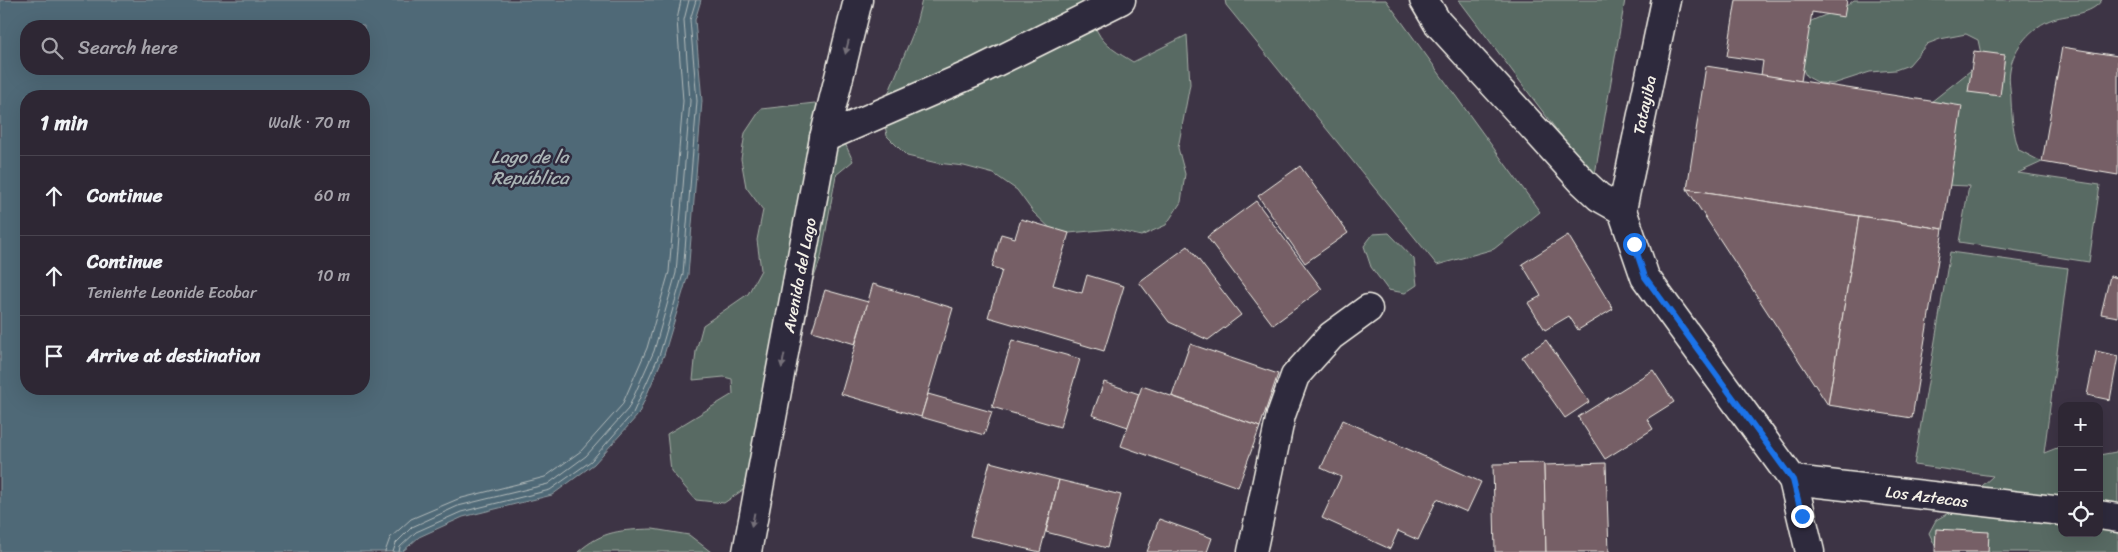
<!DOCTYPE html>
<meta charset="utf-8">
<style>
:root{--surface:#2e2734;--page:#3a3340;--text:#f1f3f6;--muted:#a7a5ac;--line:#49444f}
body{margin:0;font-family:Sriracha,sans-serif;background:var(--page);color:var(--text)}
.controls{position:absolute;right:15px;bottom:15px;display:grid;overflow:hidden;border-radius:10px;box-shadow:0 5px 20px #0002}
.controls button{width:45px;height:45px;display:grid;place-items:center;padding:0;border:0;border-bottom:1px solid var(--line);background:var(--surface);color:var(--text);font:25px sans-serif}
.stop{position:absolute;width:15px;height:15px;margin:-11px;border:4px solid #1a73e8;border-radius:50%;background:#fff}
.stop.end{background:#1a73e8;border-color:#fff;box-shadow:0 1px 5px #0008}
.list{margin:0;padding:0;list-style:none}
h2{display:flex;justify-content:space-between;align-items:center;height:65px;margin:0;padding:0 20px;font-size:21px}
h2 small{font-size:16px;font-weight:400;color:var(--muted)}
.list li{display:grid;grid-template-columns:32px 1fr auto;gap:15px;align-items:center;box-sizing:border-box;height:80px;padding:0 20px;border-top:1px solid var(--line)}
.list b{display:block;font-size:19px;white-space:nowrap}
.list p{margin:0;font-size:16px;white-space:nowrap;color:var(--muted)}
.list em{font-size:16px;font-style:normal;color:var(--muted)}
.icon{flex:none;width:28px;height:28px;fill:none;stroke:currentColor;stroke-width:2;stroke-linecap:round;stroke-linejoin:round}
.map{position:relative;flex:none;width:2118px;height:552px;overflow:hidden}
.search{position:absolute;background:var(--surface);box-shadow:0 5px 20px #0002;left:20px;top:20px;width:350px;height:55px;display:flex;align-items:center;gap:12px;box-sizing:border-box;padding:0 18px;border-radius:20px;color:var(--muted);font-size:19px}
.panel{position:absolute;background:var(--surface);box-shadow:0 5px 20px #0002;left:20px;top:90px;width:350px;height:305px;border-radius:20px}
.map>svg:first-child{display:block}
.green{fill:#586b64;stroke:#a6aea6}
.water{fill:#506977;stroke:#929fa4;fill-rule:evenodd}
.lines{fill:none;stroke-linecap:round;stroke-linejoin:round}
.shore{stroke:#b2bbbb;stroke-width:1}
.building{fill:#765e66;stroke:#f4f1e8}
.street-casing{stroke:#f4f1e8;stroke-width:31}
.secondary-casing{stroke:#f4f1e8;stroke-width:31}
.street{stroke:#2f2a3d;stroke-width:28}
.secondary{stroke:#2f2a3d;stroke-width:28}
.oneway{fill:#747079}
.route{stroke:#1a73e8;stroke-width:6}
.labels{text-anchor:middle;stroke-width:5;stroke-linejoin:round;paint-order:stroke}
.street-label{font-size:16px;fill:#f4f1e8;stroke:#2f2a3d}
.water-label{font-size:18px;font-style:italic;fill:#aab4b5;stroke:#2f2a3d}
</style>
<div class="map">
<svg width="2118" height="552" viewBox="0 0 2118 552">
<rect width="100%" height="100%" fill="#3d3445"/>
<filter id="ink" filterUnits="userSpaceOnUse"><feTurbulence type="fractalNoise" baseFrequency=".02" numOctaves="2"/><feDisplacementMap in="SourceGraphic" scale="10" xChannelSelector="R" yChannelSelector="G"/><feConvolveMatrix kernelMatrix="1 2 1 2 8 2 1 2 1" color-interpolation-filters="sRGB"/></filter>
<g filter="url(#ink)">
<!-- green -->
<g class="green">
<path d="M922 0H1082C1096 14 1090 16 1097 31 1105 47 1119 53 1133 62L1187 35 1190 84 1178 148 1185 174 1181 202 1166 225 1141 236 1112 229 1069 233 1053 231 1033 212 1017 190 994 174 964 166 937 163 907 156 887 136 882 109 914 31Z"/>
<path d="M1225 0H1386L1540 212 1494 249 1437 265 1226 5Z"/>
<path d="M1459 0H1625L1594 180Z"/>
<path d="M1854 0H2102C2091 15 2070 14 2053 19 2032 26 2013 48 2010 70 2008 81 2011 90 2011 101 2012 118 2013 133 2019 150L2042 162 2018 173 2100 185 2089 262 1959 242 1969 186 1944 185 1931 102 1975 67 1981 54 1978 40 1966 34 1940 39 1927 44 1909 65 1895 70 1870 72 1833 84 1819 83 1806 76 1800 63 1806 24C1822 14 1840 13 1854 0Z"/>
<path d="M815 103 835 121 853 161 836 175 821 258 810 288 750 485 724 503 696 500 671 471 667 434 733 394 732 379 724 377 693 380 696 351 703 325 748 294 761 270 757 240 763 210 746 187 741 159 745 133 761 109Z"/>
<path d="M1389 233 1414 259 1417 285 1405 293 1388 290 1371 267 1364 246 1373 234Z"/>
<path d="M1950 252 2068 268 2044 453 2062 446V533H2099V455L2116 452 2118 448V552H1938L1929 533 1936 520 1959 507 1993 476 1914 465Z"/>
<path d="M653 529 689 535 711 552H578C603 530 622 530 653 529Z"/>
</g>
<!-- water -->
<path class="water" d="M0 0H701L695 20 702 101 688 275 664 355 638 415 594 464 552 495 463 517 419 537 402 552H0ZM26 26H364V69H26ZM26 96H364V389H26Z"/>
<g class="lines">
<!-- shore -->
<g class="shore">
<path d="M385 552 390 538 411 519 458 499 545 477 581 451 622 405 647 348 669 272 683 101 677 20 681 0"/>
<path d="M393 552 396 543 412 527 458 506 548 484 586 456 628 409 654 351 676 273 690 101 684 20 689 0"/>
<path d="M399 552 400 547 416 532 461 512 550 490 591 461 633 413 660 353 683 274 697 101 690 20 696 0"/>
</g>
</g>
<!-- building -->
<g class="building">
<path d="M1736 0H1847L1844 17 1812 12 1801 81 1761 75 1763 61 1727 56Z"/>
<path d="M2062 47 2118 56V175L2042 162Z"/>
<path d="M1974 51 2005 55 2000 96 1968 92Z"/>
<path d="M1706 66 1962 106 1943 229 1687 189Z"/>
<path d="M1300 166 1348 233 1305 263 1258 196Z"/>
<path d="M1687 189 1859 216 1828 405Z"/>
<path d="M1256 201 1322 289 1273 325 1207 237Z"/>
<path d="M1859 216 1943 229 1912 418 1828 405Z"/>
<path d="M1021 219 1069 233 1053 285 1082 293 1087 275 1124 286 1104 351 988 317 1002 270 992 267 1001 234 1015 238Z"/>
<path d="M1568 235 1613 309 1578 330 1569 316 1545 330 1528 303 1541 296 1522 264Z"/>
<path d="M1188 246 1241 315 1208 340 1169 322 1139 282Z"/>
<path d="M2110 276 2118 278V317L2101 314Z"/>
<path d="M873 284 953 308 921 417 841 394Z"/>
<path d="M825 290 868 302 855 344 812 331Z"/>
<path d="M1012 340 1080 359 1060 427 992 407Z"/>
<path d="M1546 340 1589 402 1565 418 1522 357Z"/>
<path d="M1190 344 1278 374 1260 427 1172 396Z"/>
<path d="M2096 351 2118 356 2110 400 2087 395Z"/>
<path d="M1653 370 1674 402 1647 419 1653 429 1605 459 1578 417Z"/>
<path d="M1104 382 1139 394 1128 427 1092 415Z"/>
<path d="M1142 386 1260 427 1238 487 1121 446Z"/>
<path d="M928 394 992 412 984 435 921 417Z"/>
<path d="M1343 420 1481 482 1467 512 1437 499 1418 540 1398 531 1390 549 1322 518 1341 477 1321 468Z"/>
<path d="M990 462 1059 480 1040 552 970 536Z"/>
<path d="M1544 463 1546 552H1495L1493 464Z"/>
<path d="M1606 463 1609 552H1546L1544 465Z"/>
<path d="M1059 480 1121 495 1107 548 1046 532Z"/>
<path d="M1159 519 1212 538 1207 552H1147Z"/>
<path d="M1936 529 1989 532 1988 552H1935Z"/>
</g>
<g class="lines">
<defs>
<g id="street">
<path d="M1424 0 1437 22 1583 182 1599 197 1622 210 1645 277 1793 480 1810 552"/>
<path d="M824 138 976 72 1121 0"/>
<path d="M1622 210 1666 0"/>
<path d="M1793 480 2062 511"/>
<path d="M2099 515 2118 518"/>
<path d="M1252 552 1281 415 1295 376 1331 336 1368 309"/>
</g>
<path id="secondary" d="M747 552 824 138 858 0"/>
</defs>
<!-- street casing -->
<use href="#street" class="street-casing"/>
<!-- secondary casing -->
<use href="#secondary" class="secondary-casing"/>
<!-- street -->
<use href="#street" class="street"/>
<!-- secondary -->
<use href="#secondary" class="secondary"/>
</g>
<!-- one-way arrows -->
<defs><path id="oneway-solid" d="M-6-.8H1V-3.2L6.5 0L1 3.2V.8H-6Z" transform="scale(1.25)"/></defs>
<g class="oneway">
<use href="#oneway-solid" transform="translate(847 47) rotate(104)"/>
<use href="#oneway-solid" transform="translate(783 361) rotate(101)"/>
<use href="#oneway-solid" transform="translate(753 520) rotate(101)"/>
</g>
</g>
<g class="lines" filter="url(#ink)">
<!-- route -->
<path class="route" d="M1634 244 1645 277 1793 480 1802 516"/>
</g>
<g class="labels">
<!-- street labels -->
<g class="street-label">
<text transform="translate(1644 105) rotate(-78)" y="6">Tatayiba</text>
<text transform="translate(799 275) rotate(-79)" y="6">Avenida del Lago</text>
<text transform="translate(1927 496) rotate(7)" y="6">Los Aztecas</text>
</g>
<!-- water labels -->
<g class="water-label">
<text x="530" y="163">Lago de la<tspan x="530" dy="21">República</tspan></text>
</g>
</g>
</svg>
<div class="controls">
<button>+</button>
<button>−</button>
<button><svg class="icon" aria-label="locate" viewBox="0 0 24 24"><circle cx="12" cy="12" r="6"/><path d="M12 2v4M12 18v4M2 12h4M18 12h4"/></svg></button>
</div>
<div class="stop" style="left:1634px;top:244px"></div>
<div class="stop end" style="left:1802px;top:516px"></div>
<div class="search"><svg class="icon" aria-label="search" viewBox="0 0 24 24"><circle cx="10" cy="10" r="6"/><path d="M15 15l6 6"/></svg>Search here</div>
<section class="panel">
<h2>1 min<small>Walk · 70 m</small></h2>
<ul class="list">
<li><svg class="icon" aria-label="ahead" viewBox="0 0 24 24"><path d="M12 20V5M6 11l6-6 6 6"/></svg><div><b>Continue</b></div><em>60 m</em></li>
<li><svg class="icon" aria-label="ahead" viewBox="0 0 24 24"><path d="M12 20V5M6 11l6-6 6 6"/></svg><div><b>Continue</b><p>Teniente Leonide Ecobar</p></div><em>10 m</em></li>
<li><svg class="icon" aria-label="arrive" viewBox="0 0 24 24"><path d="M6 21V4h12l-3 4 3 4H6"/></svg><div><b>Arrive at destination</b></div></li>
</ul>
</section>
</div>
